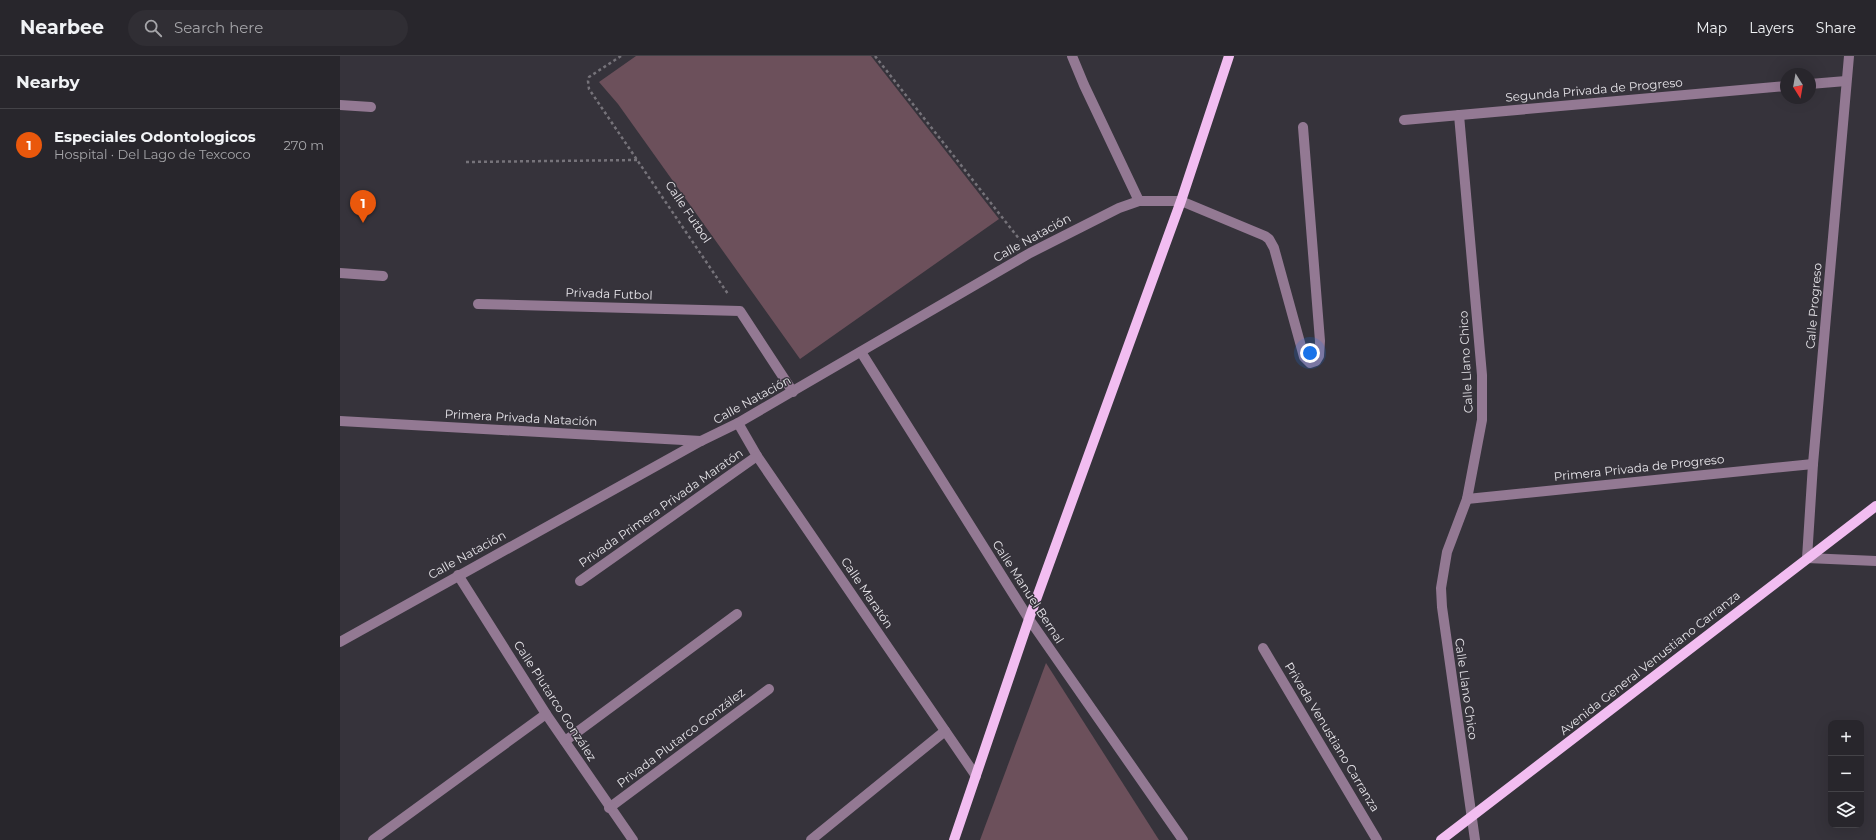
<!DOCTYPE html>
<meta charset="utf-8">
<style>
:root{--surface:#28262c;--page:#302e34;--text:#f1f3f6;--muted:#a5a5a9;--line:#444348;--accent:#ea580c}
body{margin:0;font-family:Montserrat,sans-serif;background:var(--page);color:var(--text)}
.controls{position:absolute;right:12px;bottom:12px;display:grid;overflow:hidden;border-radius:8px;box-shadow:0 4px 16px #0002}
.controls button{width:36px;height:36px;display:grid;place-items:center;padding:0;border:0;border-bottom:1px solid var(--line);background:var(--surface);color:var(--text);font:20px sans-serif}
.compass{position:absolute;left:1440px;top:12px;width:36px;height:36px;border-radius:50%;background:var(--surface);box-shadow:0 4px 16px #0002;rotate:169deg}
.you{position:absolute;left:970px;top:297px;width:14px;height:14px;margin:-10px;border:3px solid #fff;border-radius:50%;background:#1a73e8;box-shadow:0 0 0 6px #1a73e833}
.badge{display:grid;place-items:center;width:26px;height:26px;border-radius:50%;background:var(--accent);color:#fff;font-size:13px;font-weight:700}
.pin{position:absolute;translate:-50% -33px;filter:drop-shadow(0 1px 2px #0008)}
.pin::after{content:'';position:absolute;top:21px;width:14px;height:12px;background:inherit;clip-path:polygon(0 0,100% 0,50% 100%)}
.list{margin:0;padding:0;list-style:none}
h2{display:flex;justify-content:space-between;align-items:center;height:52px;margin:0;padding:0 16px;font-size:17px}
h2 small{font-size:13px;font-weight:400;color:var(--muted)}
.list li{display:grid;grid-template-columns:26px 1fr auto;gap:12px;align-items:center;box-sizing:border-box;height:72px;padding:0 16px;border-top:1px solid var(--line)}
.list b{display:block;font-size:15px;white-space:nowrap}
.list p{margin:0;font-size:13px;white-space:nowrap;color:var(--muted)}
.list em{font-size:13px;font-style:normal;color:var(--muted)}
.icon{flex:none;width:22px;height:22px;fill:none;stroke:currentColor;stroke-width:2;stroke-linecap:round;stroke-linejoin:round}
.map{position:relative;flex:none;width:1536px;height:784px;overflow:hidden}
header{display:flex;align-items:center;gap:24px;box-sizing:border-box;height:56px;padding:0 20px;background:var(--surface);border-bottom:1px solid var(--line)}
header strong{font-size:19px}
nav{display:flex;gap:22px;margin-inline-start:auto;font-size:14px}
.search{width:280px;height:36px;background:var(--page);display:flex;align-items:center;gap:10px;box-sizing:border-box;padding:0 14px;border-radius:22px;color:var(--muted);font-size:15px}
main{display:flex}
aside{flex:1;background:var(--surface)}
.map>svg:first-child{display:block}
.green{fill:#6c505b}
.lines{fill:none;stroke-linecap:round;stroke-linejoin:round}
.path{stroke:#76737a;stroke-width:2.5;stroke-dasharray:3 3;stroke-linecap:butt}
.minor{stroke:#937993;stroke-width:10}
.major{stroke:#f2bdf1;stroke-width:10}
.labels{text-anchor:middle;stroke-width:3;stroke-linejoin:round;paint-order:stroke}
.street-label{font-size:12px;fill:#e6e4e9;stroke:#36333b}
</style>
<header>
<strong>Nearbee</strong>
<div class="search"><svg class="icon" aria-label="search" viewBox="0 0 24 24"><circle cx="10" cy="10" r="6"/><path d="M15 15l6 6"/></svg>Search here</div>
<nav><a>Map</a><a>Layers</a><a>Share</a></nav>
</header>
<main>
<aside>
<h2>Nearby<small></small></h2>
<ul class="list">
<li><span class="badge">1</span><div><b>Especiales Odontologicos</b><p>Hospital · Del Lago de Texcoco</p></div><em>270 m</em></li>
</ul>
</aside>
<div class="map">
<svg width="1536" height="784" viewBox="0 0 1536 784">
<rect width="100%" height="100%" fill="#36333b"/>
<!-- green -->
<g class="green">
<path d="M296 0H531L659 163 460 303 278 48 259 26Z"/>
<path d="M706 607 819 784H640Z"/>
</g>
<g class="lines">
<!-- path -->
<g class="path">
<path d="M281 0 249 21 248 25 249 33 388 238"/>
<path d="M535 0 680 184"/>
<path d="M126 106 297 104"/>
</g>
<!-- minor -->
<g class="minor">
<path d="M732 0 744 29 799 145"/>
<path d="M1509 0 1473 408 1467 502 1536 505"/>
<path d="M1470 28 1506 25"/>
<path d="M0 49 31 51"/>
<path d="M1119 59 1142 319V364L1127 443 1107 496 1101 532 1102 551 1135 784"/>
<path d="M1064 64 1446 30"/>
<path d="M0 217 43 220"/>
<path d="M138 248 400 255 453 336"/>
<path d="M521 296 689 563 843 784"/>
<path d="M0 365 361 385"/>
<path d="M398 367 417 400 636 720"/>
<path d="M1127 443 1473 408"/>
<path d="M118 519 206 658 293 784"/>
<path d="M240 525 417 400"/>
<path d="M0 586 361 385 398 367 690 197 779 152 799 145H841L925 180 929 183 934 192 964 301 970 307 976 305 979 300 980 285 963 71"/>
<path d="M923 592 1037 784"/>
<path d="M225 685 397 558"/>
<path d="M269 752 429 633"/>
<path d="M33 784 206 658"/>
<path d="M471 784 605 675"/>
</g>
<!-- major -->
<g class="major">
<path d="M614 784 689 563 841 145 889 0"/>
<path d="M1101 784 1536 450"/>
</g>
</g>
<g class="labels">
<!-- street labels -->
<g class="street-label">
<text transform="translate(1254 34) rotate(-5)" y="4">Segunda Privada de Progreso</text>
<text transform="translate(348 156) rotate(56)" y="4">Calle Futbol</text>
<text transform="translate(692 182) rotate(-29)" y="4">Calle Natación</text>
<text transform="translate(269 238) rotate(2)" y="4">Privada Futbol</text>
<text transform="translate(1474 250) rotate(-85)" y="4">Calle Progreso</text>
<text transform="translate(1126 306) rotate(-93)" y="4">Calle Llano Chico</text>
<text transform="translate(412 344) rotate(-29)" y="4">Calle Natación</text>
<text transform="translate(181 362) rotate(3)" y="4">Primera Privada Natación</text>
<text transform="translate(1299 412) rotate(-6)" y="4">Primera Privada de Progreso</text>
<text transform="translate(321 452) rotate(-35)" y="4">Privada Primera Privada Maratón</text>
<text transform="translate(127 499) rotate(-29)" y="4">Calle Natación</text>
<text transform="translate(688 536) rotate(57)" y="4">Calle Manuel Bernal</text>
<text transform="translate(527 537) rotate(56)" y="4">Calle Maratón</text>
<text transform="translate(1310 607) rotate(-38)" y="4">Avenida General Venustiano Carranza</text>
<text transform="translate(1126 633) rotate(82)" y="4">Calle Llano Chico</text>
<text transform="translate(215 645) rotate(57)" y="4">Calle Plutarco González</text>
<text transform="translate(992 681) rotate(59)" y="4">Privada Venustiano Carranza</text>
<text transform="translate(341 682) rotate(-37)" y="4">Privada Plutarco González</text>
</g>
</g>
</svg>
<div class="controls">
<button>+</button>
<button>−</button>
<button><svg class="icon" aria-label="layers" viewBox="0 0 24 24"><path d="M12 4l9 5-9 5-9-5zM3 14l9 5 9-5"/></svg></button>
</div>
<svg class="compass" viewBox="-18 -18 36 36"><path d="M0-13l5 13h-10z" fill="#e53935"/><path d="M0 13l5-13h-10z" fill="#a5a5a9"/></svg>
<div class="you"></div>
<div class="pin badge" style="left:23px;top:167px">1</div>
</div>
</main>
